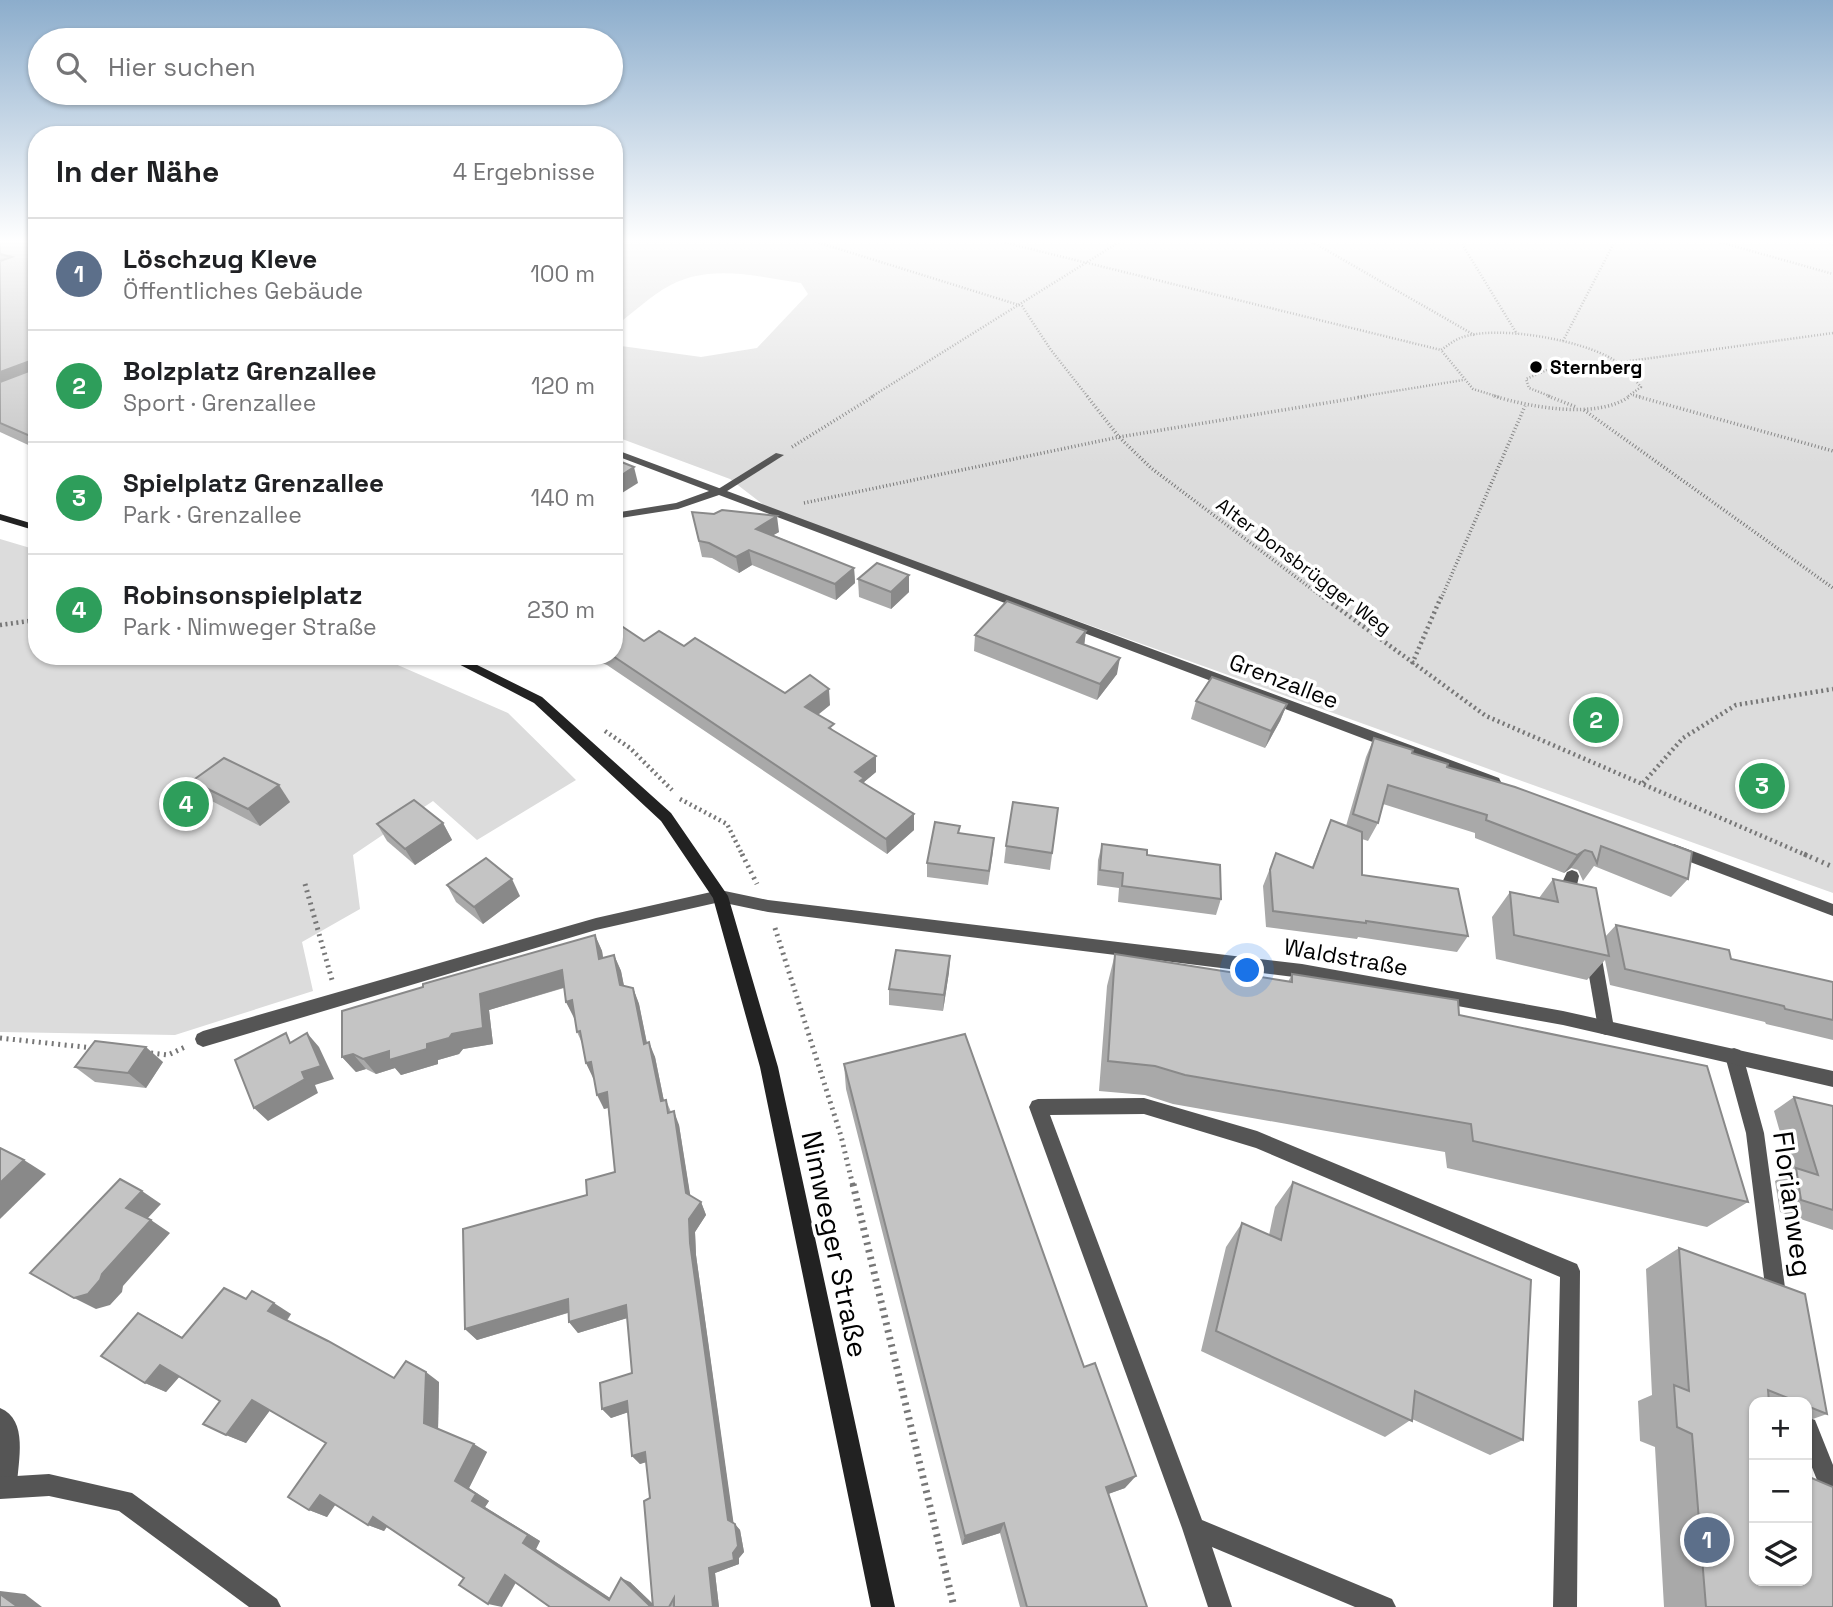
<!DOCTYPE html>
<html lang="de">
<meta charset="utf-8">
<style>
:root{--surface:#fff;--page:#f2f2f2;--text:#202124;--muted:#757577;--line:#e0e0e0;--accent:#000}
body{margin:0;font-family:"Space Grotesk",sans-serif;background:var(--page);color:var(--text)}
.controls{position:absolute;right:21px;bottom:21px;display:grid;overflow:hidden;border-radius:14px;box-shadow:0 2px 5px #0004}
.controls button{width:63px;height:63px;display:grid;place-items:center;padding:0;border:0;border-bottom:2px solid var(--line);background:var(--surface);color:var(--text);font:35px sans-serif}
.you{position:absolute;left:1248px;top:971px;width:24px;height:24px;margin:-18px;border:5px solid #fff;border-radius:50%;background:#1a73e8;box-shadow:0 0 0 10px #1a73e833}
.badge{display:grid;place-items:center;width:46px;height:46px;border-radius:50%;background:var(--accent);color:#fff;font-size:23px;font-weight:700}
.pin{position:absolute;translate:-50% -50%;border:4px solid #fff;box-shadow:0 2px 7px #0006}
.list{margin:0;padding:0;list-style:none}
h2{display:flex;justify-content:space-between;align-items:center;height:91px;margin:0;padding:0 28px;font-size:30px}
h2 small{font-size:23px;font-weight:400;color:var(--muted)}
.list li{display:grid;grid-template-columns:46px 1fr auto;gap:21px;align-items:center;box-sizing:border-box;height:112px;padding:0 28px;border-top:2px solid var(--line)}
.list b{display:block;font-size:26px;white-space:nowrap}
.list p{margin:0;font-size:23px;white-space:nowrap;color:var(--muted)}
.list em{font-size:23px;font-style:normal;color:var(--muted)}
.icon{flex:none;width:38px;height:38px;fill:none;stroke:currentColor;stroke-width:2;stroke-linecap:round;stroke-linejoin:round}
.map{position:relative;flex:none;width:1833px;height:1607px;overflow:hidden}
.search{position:absolute;background:var(--surface);box-shadow:0 2px 5px #0004;left:28px;top:28px;width:595px;height:77px;display:flex;align-items:center;gap:18px;box-sizing:border-box;padding:0 24px;border-radius:38px;color:var(--muted);font-size:26px}
.panel{position:absolute;background:var(--surface);box-shadow:0 2px 5px #0004;left:28px;top:126px;width:595px;height:539px;border-radius:28px}
.map>svg:first-child{display:block}
.green{fill:#dcdcdc}
.lines{fill:none;stroke-linecap:round;stroke-linejoin:round}
.path-far4{stroke:#777;stroke-width:2.5;stroke-dasharray:1 2;stroke-linecap:butt}
.path-far3{stroke:#777;stroke-width:3.5;stroke-dasharray:1 2.5;stroke-linecap:butt}
.path-far2{stroke:#777;stroke-width:4.5;stroke-dasharray:2 3.5;stroke-linecap:butt}
.path-far1{stroke:#777;stroke-width:5;stroke-dasharray:2 4.5;stroke-linecap:butt}
.path{stroke:#777;stroke-width:7;stroke-dasharray:2.5 5;stroke-linecap:butt}
.lane{fill:#555;fill-rule:evenodd}
.street{fill:#555;fill-rule:evenodd}
.secondary{fill:#222;fill-rule:evenodd}
.wall{fill:#a9a9a9}
.shaded-wall{fill:#898989}
.building{fill:#c4c4c4;stroke:#898989;stroke-width:2}
.poi-dot{fill:#000;stroke:#fff;stroke-width:2.5}
.labels{text-anchor:middle;stroke-width:7;stroke-linejoin:round;paint-order:stroke}
.far-poi-label{font-size:19px;font-weight:bold;fill:#000;stroke:#fff;text-anchor:start}
.far-street-label{font-size:19px;fill:#000;stroke:#fff}
.street-label{font-size:23px;fill:#000;stroke:#fff}
.near-street-label{font-size:28px;fill:#000;stroke:#fff}
</style>
<div class="map">
<svg width="1833" height="1607" viewBox="0 0 1833 1607">
<rect width="100%" height="100%" fill="#fff"/>
<!-- green -->
<g class="green">
<path d="M614 239H1833V893L770 510 730 479 614 436V345L701 357 757 348 808 294 801 283C754 276 705 262 662 290 645 301 630 315 614 327Z"/>
<path d="M0 539 37 550V656H377L508 713 576 780 477 840 433 801 353 855 360 909 302 942 313 991 175 1035 0 1032Z"/>
</g>
<g class="lines">
<!-- path-far4 -->
<g class="path-far4">
<path d="M807 239 1022 306 1051 350 1088 397"/>
<path d="M990 239 1441 350"/>
<path d="M1307 239 1476 336"/>
<path d="M1459 239 1517 334"/>
<path d="M1709 239 1833 274"/>
<path d="M1825 239 1833 245"/>
<path d="M1563 341 1616 239"/>
<path d="M1615 363 1833 333"/>
<path d="M1547 370 1526 379 1529 388 1552 397"/>
<path d="M1633 395 1642 397"/>
<path d="M871 397 1124 239"/>
<path d="M1358 397 1463 380"/>
<path d="M1499 397 1473 389 1441 350C1447 346 1453 341 1460 338 1496 324 1582 340 1614 360 1625 368 1633 377 1641 387L1627 397"/>
</g>
<!-- path-far3 -->
<g class="path-far3">
<path d="M1087 396 1119 437 1151 468 1325 599"/>
<path d="M1494 396C1529 407 1598 420 1630 396"/>
<path d="M1548 396 1576 407"/>
<path d="M1636 396 1833 451"/>
<path d="M1584 410 1833 588"/>
<path d="M792 447 874 396"/>
<path d="M804 503 1119 437 1368 396"/>
<path d="M1441 599 1525 406"/>
</g>
<!-- path-far2 -->
<g class="path-far2">
<path d="M1323 597 1486 716 1808 856"/>
<path d="M0 625 37 620"/>
<path d="M1412 664 1441 597"/>
<path d="M605 731 630 748 672 790"/>
<path d="M1643 783 1683 738 1736 705 1833 689"/>
<path d="M680 799 727 824 743 856"/>
</g>
<!-- path-far1 -->
<g class="path-far1">
<path d="M742 854 757 884"/>
<path d="M1804 854 1833 867"/>
<path d="M305 884 332 980"/>
<path d="M775 928 841 1136 853 1186"/>
<path d="M0 1038 93 1048"/>
<path d="M151 1053 168 1055 185 1047"/>
</g>
<!-- path -->
<path class="path" d="M853 1184 954 1607"/>
<!-- lane -->
<g class="lane">
<path d="M776 453 784 455 724 493 715 491Z"/>
<path d="M1572 870 1577 872 1579 876 1577 885 1585 898 1582 902 1577 904 1572 902 1561 885 1567 872Z"/>
<path d="M1593 946 1599 948 1601 953 1614 1028 1612 1033 1606 1035 1600 1033 1598 1028 1585 953 1587 948Z"/>
<path d="M1734 1048 1740 1050 1743 1056 1764 1133 1787 1302 1784 1309 1777 1312 1770 1309 1767 1302 1746 1133 1725 1056 1728 1050Z"/>
<path d="M1144 1098 1257 1131 1577 1264 1580 1271 1577 1607H1553L1560 1277 1256 1148 1144 1114 1050 1115 1202 1520 1392 1599 1396 1607H1355L1212 1547 1232 1607H1208L1182 1528 1029 1107 1032 1101 1038 1099Z"/>
<path d="M0 1408C29 1420 18 1461 17 1486L14 1494 6 1497 0 1495Z"/>
<path d="M1807 1417 1815 1420 1833 1465V1503L1825 1500 1807 1455Z"/>
</g>
<!-- street -->
<g class="street">
<path d="M614 449 1499 778 1501 782 1494 787 1489 786 719 495 678 509 614 519V513L676 503 709 491 614 455Z"/>
<path d="M1674 844 1833 904V916L1669 854 1667 850 1669 846Z"/>
<path d="M720 890 768 900 1302 964 1563 1011 1833 1071V1087L1563 1025 1302 978 768 912 720 902 596 930 203 1047 197 1044 195 1039 197 1034 203 1031 596 918Z"/>
<path d="M49 1474 132 1493 277 1599 281 1607H249L119 1511 49 1496 0 1499V1477Z"/>
</g>
<!-- secondary -->
<g class="secondary">
<path d="M0 514 37 525V531L0 520Z"/>
<path d="M443 656H459L542 697 671 813 728 896 778 1067 895 1607H871L760 1067 713 898 661 821 534 703Z"/>
</g>
</g>
<!-- wall -->
<g class="wall">
<path d="M0 239H37V449L0 432Z"/>
<path d="M692 512 779 532 773 535 854 568 855 583 836 600 752 565 739 573 712 558 702 557Z"/>
<path d="M909 575V592L891 609 859 597 858 579Z"/>
<path d="M1086 631 1084 644 1117 674 1097 700 974 651 975 635Z"/>
<path d="M644 641 684 646 785 693 830 705 818 715 876 772 864 782 865 784 914 814V830L887 854 607 665 592 659 591 656H614Z"/>
<path d="M1196 701 1287 704 1280 721 1265 748 1191 719Z"/>
<path d="M1374 738 1447 767 1688 879 1671 897 1594 866 1583 881 1578 870 1571 868 1564 873 1475 838V833L1383 804 1378 823 1368 841 1362 839V875L1468 936 1457 952 1358 937 1357 939 1266 927 1263 886 1276 853 1312 867 1331 820 1346 826 1366 757Z"/>
<path d="M192 781 290 802 260 826 206 798Z"/>
<path d="M1058 808 1050 870 1004 863 1006 846Z"/>
<path d="M443 823 452 840 415 865 387 841 377 824Z"/>
<path d="M959 833 993 852 988 885 927 877V863Z"/>
<path d="M1102 844 1221 899 1216 915 1118 902 1119 888 1097 885 1098 860Z"/>
<path d="M1553 879 1605 937 1616 925 1731 959 1833 982V1040L1766 1024 1765 1022 1610 985 1605 960 1587 980 1496 959 1492 917 1510 892 1539 898Z"/>
<path d="M447 885 520 896 483 924 456 902Z"/>
<path d="M595 935 602 951 603 958 614 955 621 971 624 986 633 988 639 1004 647 1043 655 1057 664 1101 666 1100 671 1112 679 1125 690 1196 701 1202 706 1215 695 1232 696 1255 733 1523 740 1530 744 1552 739 1558V1564L715 1573 719 1607H550L516 1583 464 1578 387 1527 384 1531 368 1525 335 1504 327 1517 309 1510 326 1443 270 1410 246 1443 226 1435 220 1401 179 1377 166 1392 145 1383 138 1313 182 1337 246 1299 291 1314 287 1321 394 1378 439 1382 438 1429 487 1452 469 1488 489 1501 485 1507 540 1541 536 1549 610 1598 630 1582 653 1604 650 1498 646 1462 640 1464 632 1456 628 1412 611 1418 602 1409 632 1373 627 1318 578 1333 569 1322 568 1313 477 1340 465 1329 587 1195 615 1172 608 1108 604 1109 594 1078 586 1063 582 1043 577 1032 575 1018 566 1002 564 988 489 1010 493 1044 463 1049 459 1054 438 1060V1064L401 1075 395 1068 376 1074 366 1069 356 1072 342 1057 423 987Z"/>
<path d="M1115 954 1288 982 1292 974 1459 1015 1748 1202 1707 1227 1447 1168 1445 1152 1173 1104 1145 1095 1099 1091 1107 986Z"/>
<path d="M950 956 949 972 943 1011 889 1005V989Z"/>
<path d="M163 1062 146 1088 95 1082 75 1067Z"/>
<path d="M844 1064 1125 1488 1108 1494 1147 1607H1020L1000 1533 962 1545 846 1089Z"/>
<path d="M1794 1097 1833 1106V1230L1780 1212 1775 1181 1791 1171 1774 1111Z"/>
<path d="M1293 1182 1523 1440 1490 1455 1412 1419 1385 1437 1201 1351 1226 1247 1242 1223 1269 1235 1275 1207Z"/>
<path d="M1679 1248 1827 1414 1807 1421V1402H1754L1833 1607H1664L1655 1447 1640 1441 1638 1401 1652 1395 1646 1269Z"/>
</g>
<!-- shaded-wall -->
<g class="shaded-wall">
<path d="M30 361 37 371 0 388V372Z"/>
<path d="M634 467 638 483 614 498V480Z"/>
<path d="M777 516 779 532 758 544 756 529Z"/>
<path d="M749 550 752 565 739 573 736 557Z"/>
<path d="M854 568 855 583 836 600 835 584Z"/>
<path d="M909 575V592L891 609V592Z"/>
<path d="M1086 631 1084 647 1077 642Z"/>
<path d="M1120 658 1117 674 1097 700 1100 684Z"/>
<path d="M829 689 830 705 807 723 805 707Z"/>
<path d="M1287 704 1280 721 1265 748 1271 731Z"/>
<path d="M876 756V772L864 782 865 794 855 772Z"/>
<path d="M279 785 290 802 260 826 248 809Z"/>
<path d="M914 814V830L887 854 886 839Z"/>
<path d="M443 823 452 840 415 865 405 849Z"/>
<path d="M1585 850 1571 868 1564 873 1577 855Z"/>
<path d="M512 879 520 896 483 924 474 907Z"/>
<path d="M595 935 602 951 606 976 599 959Z"/>
<path d="M614 955 621 971 627 1001 620 985Z"/>
<path d="M950 956 949 972 943 1011 944 995Z"/>
<path d="M562 970 569 986 489 1010 493 1044 463 1049 459 1054 438 1060V1064L401 1075 395 1068 376 1074 363 1059 389 1051 427 1044 480 994Z"/>
<path d="M633 988 639 1004 650 1059 644 1044Z"/>
<path d="M572 1000 579 1016 574 1018 566 1002Z"/>
<path d="M307 1033 319 1047 334 1079 315 1085 318 1093 268 1121 254 1108 302 1072Z"/>
<path d="M649 1042 655 1057 667 1116 661 1101Z"/>
<path d="M146 1047 163 1062 146 1088 128 1073Z"/>
<path d="M353 1054 366 1069 356 1072 342 1057Z"/>
<path d="M591 1062 599 1077 593 1078 586 1063Z"/>
<path d="M607 1092 614 1106 604 1109 597 1095Z"/>
<path d="M674 1111 679 1125 692 1206 686 1193Z"/>
<path d="M24 1160 46 1174 0 1219V1183Z"/>
<path d="M142 1191 161 1204 146 1220 126 1208Z"/>
<path d="M701 1202 706 1215 695 1232 696 1255 734 1526 728 1520 690 1243 689 1219Z"/>
<path d="M151 1220 170 1233 123 1286 122 1292 110 1305 96 1309 74 1298 102 1274Z"/>
<path d="M568 1299 577 1310 477 1340 465 1329Z"/>
<path d="M274 1303 291 1314 285 1322 268 1311Z"/>
<path d="M626 1305 634 1316 578 1333 569 1322Z"/>
<path d="M138 1313 159 1324 202 1349 182 1338Z"/>
<path d="M160 1365 181 1375 166 1392 145 1383Z"/>
<path d="M426 1372 439 1382 438 1431 424 1423Z"/>
<path d="M252 1400 271 1409 246 1443 226 1435Z"/>
<path d="M627 1401 635 1410 611 1418 602 1409Z"/>
<path d="M474 1444 487 1452 469 1488 489 1501 485 1507 540 1541 536 1549 619 1604 609 1600 523 1543 472 1501 455 1481Z"/>
<path d="M645 1452 653 1460 640 1464 632 1456Z"/>
<path d="M1136 1476 1125 1488 1097 1498 1106 1487Z"/>
<path d="M320 1495 338 1501 327 1517 309 1510Z"/>
<path d="M373 1517 389 1523 384 1531 368 1525Z"/>
<path d="M1004 1523 1000 1533 962 1545 965 1536Z"/>
<path d="M735 1524 740 1530 744 1552 739 1558V1564L715 1573 719 1607H713L709 1568 733 1553Z"/>
<path d="M505 1575 518 1579 502 1607 488 1604Z"/>
<path d="M621 1578 630 1582 656 1607H651Z"/>
<path d="M0 1591 25 1594 42 1607H18L0 1594Z"/>
</g>
<!-- building -->
<g class="building">
<path d="M0 239H37V439L0 423V382L29 371 30 361 0 372V261L12 257 0 254Z"/>
<path d="M614 459 634 467 614 480Z"/>
<path d="M722 510 777 516 756 529 854 568 835 584 749 550 736 557 709 543 699 541 692 512 714 514Z"/>
<path d="M877 563 909 575 891 592 858 579Z"/>
<path d="M1007 601 1086 631 1077 642 1120 658 1100 684 975 635Z"/>
<path d="M614 621 644 641 659 631 684 646 695 638 785 693 810 675 829 689 805 707 834 724 829 728 876 756 855 772 864 778 860 781 914 814 886 839 613 656H614Z"/>
<path d="M1212 677 1287 704 1271 731 1196 701Z"/>
<path d="M1374 738 1413 750 1412 753 1448 764 1447 767 1515 787 1692 852 1688 879 1601 846 1597 863 1592 852 1585 850 1577 855 1486 820 1487 815 1388 785 1378 823 1353 814Z"/>
<path d="M224 758 279 785 248 809 192 781Z"/>
<path d="M414 800 443 823 405 849 377 824Z"/>
<path d="M1013 802 1058 808 1052 853 1006 846Z"/>
<path d="M1331 820 1362 832V875L1458 889 1468 936 1366 921V923L1273 911 1270 870 1276 853 1313 868Z"/>
<path d="M935 822 960 826 958 833 994 838 989 871 927 863Z"/>
<path d="M1102 844 1147 850V855L1220 865 1221 899 1122 886 1123 873 1100 870Z"/>
<path d="M486 858 512 879 474 907 447 885Z"/>
<path d="M1553 879 1596 888 1609 956 1514 935 1510 892 1558 902Z"/>
<path d="M1616 925 1729 950 1731 959 1833 982V1020L1785 1009 1784 1006 1625 969Z"/>
<path d="M595 935 599 959 614 955 620 985 633 988 644 1044 649 1042 661 1101 666 1100 668 1113 674 1111 686 1193 701 1202 689 1219 690 1243 728 1520 735 1524 738 1546 733 1553 734 1560 709 1568 713 1607H674V1598L669 1607H653L644 1501 650 1498 645 1452 632 1456 627 1401 602 1409 600 1383 632 1373 626 1305 569 1322 568 1299 465 1329 463 1229 587 1195 586 1180 615 1172 607 1092 597 1095 591 1062 586 1063 580 1031 577 1032 572 1000 566 1002 562 970 480 994 483 1028 452 1034 449 1038 427 1044V1049L389 1060V1051L363 1059 353 1054 342 1057V1011L423 987V984Z"/>
<path d="M896 950 950 956 944 995 889 989Z"/>
<path d="M1115 954 1292 982V974L1458 1000 1459 1015 1707 1066 1748 1202 1473 1141 1471 1124 1185 1075 1155 1066 1108 1061Z"/>
<path d="M286 1033 290 1043 307 1033 321 1066 302 1072 305 1079 254 1108 235 1060Z"/>
<path d="M965 1034 1084 1367 1095 1363 1136 1476 1106 1487 1147 1607H1027L1004 1523 965 1536 844 1064Z"/>
<path d="M95 1041 146 1047 128 1073 75 1067Z"/>
<path d="M1794 1097 1833 1106V1210L1801 1200 1796 1168 1818 1175Z"/>
<path d="M0 1148 24 1160 0 1183Z"/>
<path d="M120 1179 142 1191 126 1208 151 1220 102 1274 100 1280 88 1294 74 1298 30 1273Z"/>
<path d="M1293 1182 1531 1280 1523 1440 1415 1391 1412 1421 1216 1331 1242 1223 1281 1240Z"/>
<path d="M1679 1248 1805 1294 1827 1414 1807 1406V1402H1798L1768 1390 1769 1402H1754V1581H1807V1476L1833 1487V1607H1706L1692 1434 1677 1427 1674 1385 1689 1391Z"/>
<path d="M224 1288 246 1299 252 1291 274 1303 268 1311 328 1341 394 1378 406 1361 426 1372 424 1423 474 1444 455 1481 476 1494 472 1501 528 1535 523 1543 609 1600 621 1578 651 1607H550L505 1575 488 1604 459 1585 464 1578 373 1517 368 1525 320 1495 309 1510 288 1497 326 1443 252 1400 226 1435 203 1424 220 1401 160 1365 145 1383 101 1356 138 1313 182 1338Z"/>
<path d="M0 1594 18 1607H0Z"/>
</g>
<!-- sky -->
<linearGradient id="sky" x2="0" y2="1"><stop stop-color="#8cadcc"/><stop offset="0.52" stop-color="#fff"/><stop offset="1" stop-color="#fff" stop-opacity="0"/></linearGradient>
<rect width="1833" height="464" fill="url(#sky)"/>
<!-- markers -->
<circle class="poi-dot" cx="1536" cy="367" r="7"/>
<g class="labels">
<!-- far-poi labels -->
<g class="far-poi-label">
<text x="1550" y="374">Sternberg</text>
</g>
<!-- far-street labels -->
<g class="far-street-label">
<text transform="translate(1304 566) rotate(37)" y="7">Alter Donsbrügger Weg</text>
</g>
<!-- street labels -->
<g class="street-label">
<text transform="translate(1284 681) rotate(21)" y="8">Grenzallee</text>
<text transform="translate(1346 957) rotate(10)" y="8">Waldstraße</text>
</g>
<!-- near-street labels -->
<g class="near-street-label">
<text transform="translate(1793 1204) rotate(82)" y="10">Florianweg</text>
<text transform="translate(835 1244) rotate(78)" y="10">Nimweger Straße</text>
</g>
</g>
</svg>
<div class="controls">
<button>+</button>
<button>−</button>
<button><svg class="icon" aria-label="layers" viewBox="0 0 24 24"><path d="M12 4l9 5-9 5-9-5zM3 14l9 5 9-5"/></svg></button>
</div>
<div class="you"></div>
<div class="pin badge" style="left:1707px;top:1540px;background:#5c6f8a">1</div>
<div class="pin badge" style="left:1596px;top:720px;background:#2e9e5b">2</div>
<div class="pin badge" style="left:1762px;top:786px;background:#2e9e5b">3</div>
<div class="pin badge" style="left:186px;top:804px;background:#2e9e5b">4</div>
<div class="search"><svg class="icon" aria-label="search" viewBox="0 0 24 24"><circle cx="10" cy="10" r="6"/><path d="M15 15l6 6"/></svg>Hier suchen</div>
<section class="panel">
<h2>In der Nähe<small>4 Ergebnisse</small></h2>
<ul class="list">
<li><span class="badge" style="background:#5c6f8a">1</span><div><b>Löschzug Kleve</b><p>Öffentliches Gebäude</p></div><em>100 m</em></li>
<li><span class="badge" style="background:#2e9e5b">2</span><div><b>Bolzplatz Grenzallee</b><p>Sport · Grenzallee</p></div><em>120 m</em></li>
<li><span class="badge" style="background:#2e9e5b">3</span><div><b>Spielplatz Grenzallee</b><p>Park · Grenzallee</p></div><em>140 m</em></li>
<li><span class="badge" style="background:#2e9e5b">4</span><div><b>Robinsonspielplatz</b><p>Park · Nimweger Straße</p></div><em>230 m</em></li>
</ul>
</section>
</div>
